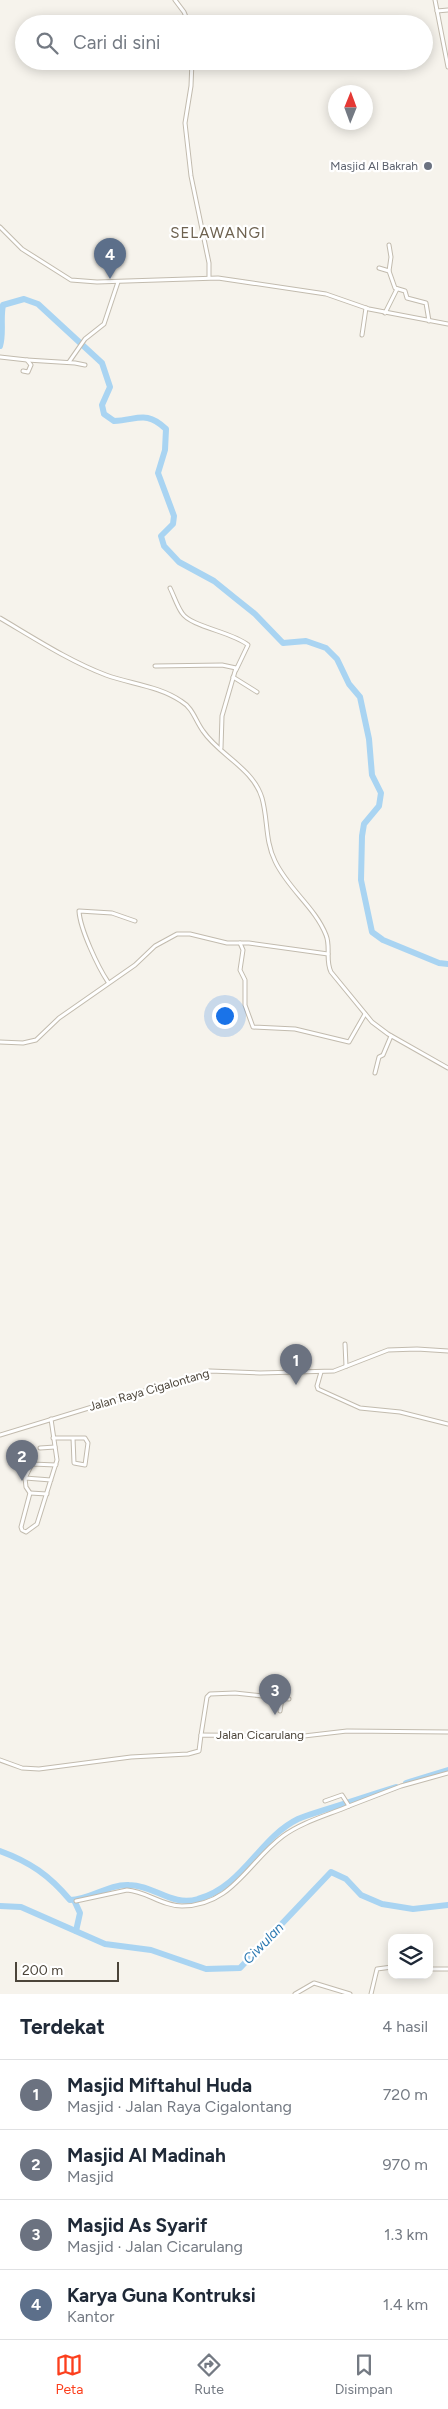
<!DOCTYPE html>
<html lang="id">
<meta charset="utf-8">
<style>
:root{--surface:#fff;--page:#f6f6f7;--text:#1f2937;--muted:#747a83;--line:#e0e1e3;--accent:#fc3f1d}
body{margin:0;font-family:Figtree,sans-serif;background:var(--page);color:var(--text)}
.controls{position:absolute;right:15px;bottom:15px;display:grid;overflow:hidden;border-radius:10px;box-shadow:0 2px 12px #0003}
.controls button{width:45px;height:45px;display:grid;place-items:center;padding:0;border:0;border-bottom:1px solid var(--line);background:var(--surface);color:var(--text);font:25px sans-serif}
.compass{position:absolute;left:328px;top:85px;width:45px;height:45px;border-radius:50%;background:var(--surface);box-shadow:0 2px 12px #0003;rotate:1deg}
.scale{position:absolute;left:15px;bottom:12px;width:104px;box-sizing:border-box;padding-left:5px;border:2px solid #4b4439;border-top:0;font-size:14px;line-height:18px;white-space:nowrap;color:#4b4439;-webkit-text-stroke:4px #fff;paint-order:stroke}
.you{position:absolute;left:224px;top:1015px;width:18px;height:18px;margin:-12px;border:4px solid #fff;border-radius:50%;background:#1a73e8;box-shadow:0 0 0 8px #1a73e833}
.badge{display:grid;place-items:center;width:32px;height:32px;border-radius:50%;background:var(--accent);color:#fff;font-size:16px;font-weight:700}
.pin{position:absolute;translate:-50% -41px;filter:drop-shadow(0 1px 2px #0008)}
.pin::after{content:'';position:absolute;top:26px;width:18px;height:15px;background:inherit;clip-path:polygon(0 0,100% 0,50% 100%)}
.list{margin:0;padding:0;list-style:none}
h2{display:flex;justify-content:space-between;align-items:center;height:65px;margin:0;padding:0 20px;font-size:21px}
h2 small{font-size:16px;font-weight:400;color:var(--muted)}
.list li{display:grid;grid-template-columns:32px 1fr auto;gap:15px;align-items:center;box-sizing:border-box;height:70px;padding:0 20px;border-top:1px solid var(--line)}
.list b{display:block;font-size:19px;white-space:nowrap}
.list p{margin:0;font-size:16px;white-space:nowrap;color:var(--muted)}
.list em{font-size:16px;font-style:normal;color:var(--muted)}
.icon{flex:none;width:28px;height:28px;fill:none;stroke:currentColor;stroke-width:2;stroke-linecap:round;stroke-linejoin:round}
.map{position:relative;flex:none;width:448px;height:1994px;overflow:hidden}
.search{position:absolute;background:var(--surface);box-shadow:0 2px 12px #0003;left:15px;right:15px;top:15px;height:55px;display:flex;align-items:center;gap:12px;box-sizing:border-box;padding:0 18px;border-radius:28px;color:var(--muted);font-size:19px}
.sheet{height:345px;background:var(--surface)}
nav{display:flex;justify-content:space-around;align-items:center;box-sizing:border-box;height:70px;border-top:1px solid var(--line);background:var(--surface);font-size:14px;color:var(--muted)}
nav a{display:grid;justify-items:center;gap:2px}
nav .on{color:var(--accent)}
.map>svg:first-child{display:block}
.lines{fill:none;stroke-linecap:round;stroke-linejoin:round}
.river{stroke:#a9d4f2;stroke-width:6}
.minor-casing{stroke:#c2bbae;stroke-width:5}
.minor{stroke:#fff;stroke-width:3}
.worship-dot{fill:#6b7280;stroke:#fff;stroke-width:2}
.labels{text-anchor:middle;stroke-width:4.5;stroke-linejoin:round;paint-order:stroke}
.worship-label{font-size:12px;fill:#5b616d;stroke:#fff;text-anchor:end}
.street-label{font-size:12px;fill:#4b4439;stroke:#fff}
.water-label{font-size:14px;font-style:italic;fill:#2e7ab2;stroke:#fff}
.quarter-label{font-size:15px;letter-spacing:1px;fill:#6e6250;stroke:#fff}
</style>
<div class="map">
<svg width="448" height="1994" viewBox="0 0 448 1994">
<rect width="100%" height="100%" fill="#f6f3ec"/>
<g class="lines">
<!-- river -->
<g class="river">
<path d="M0 346C4 333 0 319 3 305L24 299 38 304 102 363 110 387 102 405 104 414 114 421C138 420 146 410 166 429L165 450 158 473 174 516 173 524 161 536 164 546 179 562 214 581 235 598 255 614 283 643 306 641 326 648 337 659 349 684 360 697 369 739 372 775 381 793 379 806 364 824 362 836 361 880 372 932 383 940 439 963 448 964"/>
<path d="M406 1783 448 1770"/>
<path d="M0 1851C30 1862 49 1875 70 1900 90 1900 108 1884 129 1885 154 1885 172 1907 198 1899 243 1887 259 1838 298 1819 307 1815 318 1812 327 1809 350 1802 373 1794 396 1787"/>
<path d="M74 1900 80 1913 76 1931"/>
<path d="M0 1906 21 1907 105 1944 151 1950 206 1969 240 1968 331 1872 346 1879 361 1895 382 1904 413 1909 448 1905"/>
</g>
<defs>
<g id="minor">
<path d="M175 0 184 12 189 24"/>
<path d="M435 0 448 67"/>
<path d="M437 11 448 10"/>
<path d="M192 61 191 86 185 123 191 176 209 263V277"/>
<path d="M0 227 22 249 71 280 97 282 218 278 326 294 369 309 448 324"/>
<path d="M389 245 391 257 389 271"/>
<path d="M379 268 389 271 395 288 405 291 407 298 426 303 429 321"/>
<path d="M385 313 397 289"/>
<path d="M362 335 366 308"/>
<path d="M0 357 27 360 31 365 28 372 23 371"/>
<path d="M27 360 75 363 85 365"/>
<path d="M69 362 85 339 104 324 118 282"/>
<path d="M170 588C174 596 177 606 182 613 191 627 233 632 248 645L236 670"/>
<path d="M0 618C34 638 69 661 106 675 131 684 159 686 181 701 193 708 195 720 203 731 219 755 253 768 262 798 268 819 265 841 275 861 288 889 315 907 326 935 331 947 325 960 331 972L372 1022 388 1034 448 1068"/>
<path d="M155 666 222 665 236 668 222 716 221 748"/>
<path d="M233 677 257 692"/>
<path d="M240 943 243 950 240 970 245 980V1005L253 1027 295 1029 349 1042 365 1014"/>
<path d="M108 982C98 967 80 929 79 911L112 913 135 921"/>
<path d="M0 1042 23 1043 36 1040 59 1018 135 965 155 946 177 934H190L227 943H249L328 954"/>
<path d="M375 1073 379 1057 383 1055 391 1036"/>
<path d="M345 1344 346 1366"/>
<path d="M321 1372 317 1386 318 1389 360 1408 400 1412 448 1424"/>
<path d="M51 1419 57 1460 37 1524 26 1532 22 1530 21 1527 30 1493 26 1487 25 1478 51 1480"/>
<path d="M0 1435 210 1371 260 1373 334 1371 388 1350 417 1349 448 1351"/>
<path d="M53 1438H85L88 1443 85 1465 74 1463 73 1438"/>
<path d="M40 1448 55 1447"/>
<path d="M25 1478 32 1464 56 1465"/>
<path d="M30 1493 47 1494"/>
<path d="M280 1711 282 1698"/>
<path d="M201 1735 207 1697 210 1694 235 1693 289 1699"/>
<path d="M0 1760 22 1768 39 1769 131 1757 188 1754 199 1751 201 1735 304 1736 347 1731 448 1732"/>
<path d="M325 1801 342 1795 349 1806 401 1786 448 1773"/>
<path d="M76 1901 127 1890C146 1891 162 1906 182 1906 232 1906 248 1862 283 1836 302 1822 328 1815 349 1806"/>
<path d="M429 1969H448"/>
<path d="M295 1994 314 1983 350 1994"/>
<path d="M371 1994 377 1969 392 1967"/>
</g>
</defs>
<!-- minor casing -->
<use href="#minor" class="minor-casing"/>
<!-- minor -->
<use href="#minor" class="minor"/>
</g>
<!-- markers -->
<circle class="worship-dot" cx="428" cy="166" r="5"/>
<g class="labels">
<!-- worship labels -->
<g class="worship-label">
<text x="418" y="170">Masjid Al Bakrah</text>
</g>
<!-- street labels -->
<g class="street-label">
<text transform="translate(149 1390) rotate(-16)" y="4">Jalan Raya Cigalontang</text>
<text x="260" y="1739">Jalan Cicarulang</text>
</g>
<!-- water labels -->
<g class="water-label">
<text transform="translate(263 1943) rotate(-46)" y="5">Ciwulan</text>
</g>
<!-- quarter labels -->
<g class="quarter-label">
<text x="218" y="238">SELAWANGI</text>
</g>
</g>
</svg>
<div class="controls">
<button><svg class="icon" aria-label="layers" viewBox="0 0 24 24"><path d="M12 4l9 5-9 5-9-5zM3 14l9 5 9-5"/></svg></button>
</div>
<svg class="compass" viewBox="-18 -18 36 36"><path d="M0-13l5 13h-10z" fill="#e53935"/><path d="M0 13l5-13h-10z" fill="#747a83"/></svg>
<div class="scale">200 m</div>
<div class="you"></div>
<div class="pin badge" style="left:296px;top:1385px;background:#6b7280">1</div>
<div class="pin badge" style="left:22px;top:1481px;background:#6b7280">2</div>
<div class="pin badge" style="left:275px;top:1715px;background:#6b7280">3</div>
<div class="pin badge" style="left:110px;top:279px;background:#5c6f8a">4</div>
<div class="search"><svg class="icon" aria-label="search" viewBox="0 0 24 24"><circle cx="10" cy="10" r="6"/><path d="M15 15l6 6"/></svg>Cari di sini</div>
</div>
<section class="sheet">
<h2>Terdekat<small>4 hasil</small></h2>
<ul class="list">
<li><span class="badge" style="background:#6b7280">1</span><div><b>Masjid Miftahul Huda</b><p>Masjid · Jalan Raya Cigalontang</p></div><em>720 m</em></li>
<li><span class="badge" style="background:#6b7280">2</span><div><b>Masjid Al Madinah</b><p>Masjid</p></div><em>970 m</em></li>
<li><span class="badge" style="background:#6b7280">3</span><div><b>Masjid As Syarif</b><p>Masjid · Jalan Cicarulang</p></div><em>1.3 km</em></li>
<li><span class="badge" style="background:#5c6f8a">4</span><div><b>Karya Guna Kontruksi</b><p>Kantor</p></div><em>1.4 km</em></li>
</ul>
</section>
<nav>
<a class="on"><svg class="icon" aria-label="map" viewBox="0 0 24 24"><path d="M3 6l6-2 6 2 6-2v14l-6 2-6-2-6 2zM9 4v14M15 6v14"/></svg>Peta</a>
<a><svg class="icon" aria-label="directions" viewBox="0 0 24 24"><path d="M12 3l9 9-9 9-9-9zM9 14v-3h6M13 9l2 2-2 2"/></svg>Rute</a>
<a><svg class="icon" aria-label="saved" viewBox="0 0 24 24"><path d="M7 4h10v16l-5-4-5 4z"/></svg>Disimpan</a>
</nav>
